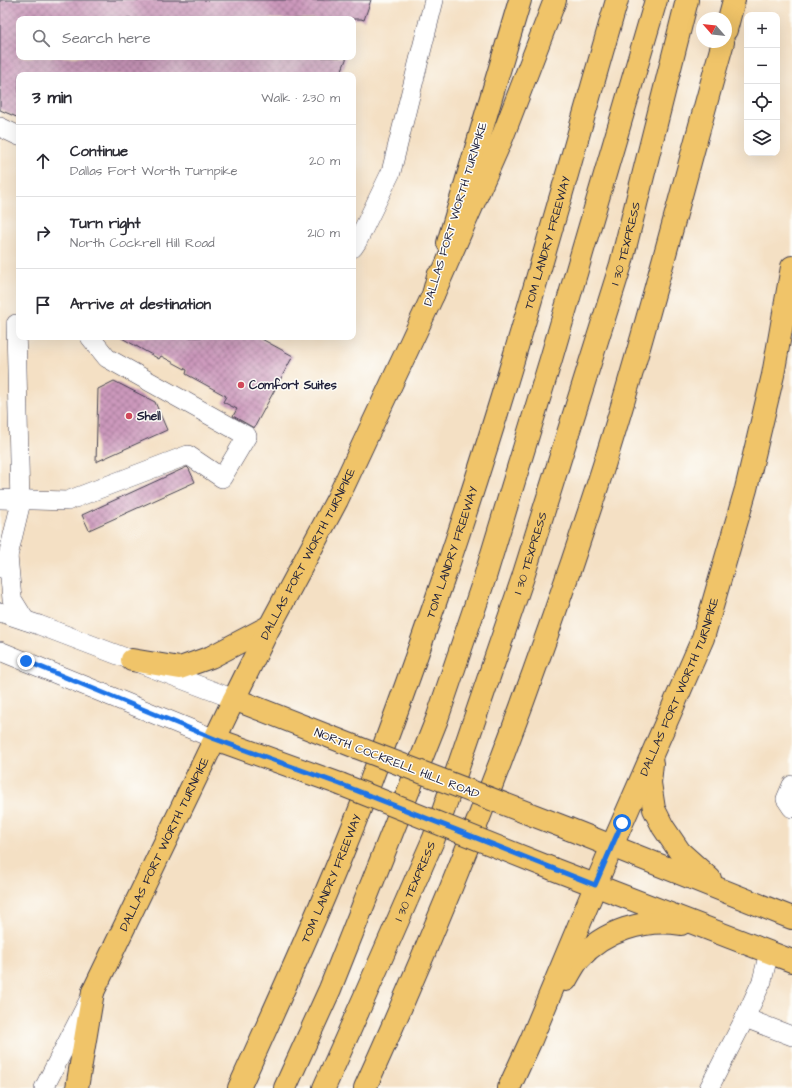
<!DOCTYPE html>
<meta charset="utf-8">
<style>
:root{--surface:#fff;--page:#f2f2f3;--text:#2b2b33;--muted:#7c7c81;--line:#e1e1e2}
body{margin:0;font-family:"Architects Daughter",sans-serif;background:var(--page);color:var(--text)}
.controls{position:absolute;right:12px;top:12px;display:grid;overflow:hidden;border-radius:8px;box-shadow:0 4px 16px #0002}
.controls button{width:36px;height:36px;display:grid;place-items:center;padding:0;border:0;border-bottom:1px solid var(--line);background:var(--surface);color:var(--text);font:20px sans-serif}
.compass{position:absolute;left:696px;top:12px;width:36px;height:36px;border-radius:50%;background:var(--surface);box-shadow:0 4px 16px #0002;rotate:298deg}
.stop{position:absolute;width:12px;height:12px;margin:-9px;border:3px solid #1a73e8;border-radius:50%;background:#fff}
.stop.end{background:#1a73e8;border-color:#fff;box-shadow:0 1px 4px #0008}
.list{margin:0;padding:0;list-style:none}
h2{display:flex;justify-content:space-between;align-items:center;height:52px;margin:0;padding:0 16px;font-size:17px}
h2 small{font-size:13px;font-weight:400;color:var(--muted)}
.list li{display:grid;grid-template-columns:26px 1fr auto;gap:12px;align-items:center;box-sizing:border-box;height:72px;padding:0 16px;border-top:1px solid var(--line)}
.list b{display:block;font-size:15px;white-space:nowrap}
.list p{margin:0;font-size:13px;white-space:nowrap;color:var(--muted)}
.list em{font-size:13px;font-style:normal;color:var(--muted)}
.icon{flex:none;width:22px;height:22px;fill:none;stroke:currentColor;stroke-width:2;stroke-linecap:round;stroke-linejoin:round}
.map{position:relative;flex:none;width:792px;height:1088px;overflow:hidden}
.search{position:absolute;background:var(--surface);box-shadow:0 4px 16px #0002;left:16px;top:16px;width:340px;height:44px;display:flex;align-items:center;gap:10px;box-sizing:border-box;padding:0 14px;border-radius:8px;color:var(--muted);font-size:15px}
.panel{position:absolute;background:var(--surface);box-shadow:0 4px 16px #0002;left:16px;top:72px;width:340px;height:268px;border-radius:8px}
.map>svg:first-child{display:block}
.building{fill:url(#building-cross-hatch)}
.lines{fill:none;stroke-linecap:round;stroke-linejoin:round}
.minor-casing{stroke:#423e50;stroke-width:20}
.major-casing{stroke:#423e50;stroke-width:24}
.highway-casing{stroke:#423e50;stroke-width:24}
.minor{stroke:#fff;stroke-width:19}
.major{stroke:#f0c469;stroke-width:22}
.highway{stroke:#f0c469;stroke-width:22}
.major-bridge-casing{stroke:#423e50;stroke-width:24;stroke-linecap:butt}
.major-bridge{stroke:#f0c469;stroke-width:22}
.route{stroke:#1a73e8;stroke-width:5}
.poi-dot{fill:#d1495b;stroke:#fdfcf7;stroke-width:1.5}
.labels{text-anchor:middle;stroke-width:3;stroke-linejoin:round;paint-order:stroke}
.street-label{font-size:12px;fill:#22223b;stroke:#fdfcf7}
.poi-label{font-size:12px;font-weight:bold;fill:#22223b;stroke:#fdfcf7;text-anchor:start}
</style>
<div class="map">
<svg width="792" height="1088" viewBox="0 0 792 1088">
<defs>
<pattern id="building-cross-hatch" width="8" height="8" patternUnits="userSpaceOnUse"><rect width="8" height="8" fill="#cc99bc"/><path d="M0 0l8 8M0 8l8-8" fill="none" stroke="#a57c9a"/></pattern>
</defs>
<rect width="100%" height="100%" fill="#fdfcf7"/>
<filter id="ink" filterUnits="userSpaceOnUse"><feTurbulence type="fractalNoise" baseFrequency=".025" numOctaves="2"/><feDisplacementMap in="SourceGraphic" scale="8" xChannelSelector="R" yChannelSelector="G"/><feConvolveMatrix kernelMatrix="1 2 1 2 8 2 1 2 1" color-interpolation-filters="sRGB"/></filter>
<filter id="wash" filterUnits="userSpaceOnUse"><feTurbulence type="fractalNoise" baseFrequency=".012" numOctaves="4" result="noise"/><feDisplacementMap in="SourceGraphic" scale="16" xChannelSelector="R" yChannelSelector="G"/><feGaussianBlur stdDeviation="0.9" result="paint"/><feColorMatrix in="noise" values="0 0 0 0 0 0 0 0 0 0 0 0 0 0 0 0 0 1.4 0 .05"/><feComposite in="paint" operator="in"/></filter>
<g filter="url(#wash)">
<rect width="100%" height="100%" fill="#f4e0c4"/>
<g id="blocks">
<!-- building -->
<g class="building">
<path d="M0 0H371L364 20 361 19H19V57H347L340 75H19V118L0 110Z"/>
<path d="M120 337H258L293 356 254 428 233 416 237 409 223 402 226 396 186 374 187 370 161 356 159 359Z"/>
<path d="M114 381 155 402 167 430 96 462 98 389Z"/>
<path d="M187 467 189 469 195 482 89 530 82 515Z"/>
</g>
</g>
</g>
<g filter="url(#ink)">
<use href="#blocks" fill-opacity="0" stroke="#423e50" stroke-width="1"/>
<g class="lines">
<defs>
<g id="minor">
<path d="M0 127 19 136"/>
<path d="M353 248 357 242 391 172 434 0"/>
<path d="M0 499 67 501 188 455 222 478 247 436 107 358 90 337"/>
<path d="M8 556 12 599 25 620"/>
<path d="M0 568 8 556 20 506 16 324"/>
<path d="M0 612 39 625 234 699"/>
<path d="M0 651 215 739"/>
<path d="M792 785 786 799 792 808"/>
<path d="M745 1018 792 1036"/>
<path d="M44 1088 88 1002"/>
<path d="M709 1088 745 1018 762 981 769 952"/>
</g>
<g id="major">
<path d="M448 243 520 0"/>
<path d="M132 660 180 668 211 657 270 626"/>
<path d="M234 699 356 747"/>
<path d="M215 739 340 784"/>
<path d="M652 763 650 783 654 809 663 827 680 852 710 879"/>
<path d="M569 829 792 918"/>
<path d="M553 869 792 961"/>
<path d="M566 980C570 973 574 965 579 959 603 931 645 918 681 924"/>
<path id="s1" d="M93 992 234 699 270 626 337 500 433 295 438 276"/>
<path id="s2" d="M509 1088 531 1040 612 846 703 638 746 489 773 375 792 267"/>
</g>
<g id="highway">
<path d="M726 30 734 0"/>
<path d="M433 295 502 138 555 0"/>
<path d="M77 1088 93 992"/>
<path id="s3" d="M239 1088C276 1007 313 926 346 844 382 756 413 667 444 577 509 387 561 193 617 0"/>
<path d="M285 1088 330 989 437 719 485 577 551 359 656 0"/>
<path id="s4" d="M324 1088 364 998 434 838 523 577 621 264 687 0"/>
<path d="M365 1088C455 890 532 688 599 481 645 336 682 188 723 42"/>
</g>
</defs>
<!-- minor casing -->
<use href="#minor" class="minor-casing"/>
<!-- major casing -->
<use href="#major" class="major-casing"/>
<!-- highway casing -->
<use href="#highway" class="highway-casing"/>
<!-- minor -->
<use href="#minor" class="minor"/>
<!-- major -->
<use href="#major" class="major"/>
<!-- highway -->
<use href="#highway" class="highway"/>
<defs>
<g id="major-bridge">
<path d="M356 747 569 829"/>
<path d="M340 784 553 869"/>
</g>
</defs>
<!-- major-bridge casing -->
<use href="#major-bridge" class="major-bridge-casing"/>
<!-- major-bridge -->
<use href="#major-bridge" class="major-bridge"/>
</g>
</g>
<g class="lines" filter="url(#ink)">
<!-- route -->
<path class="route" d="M26 661 215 739 340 784 595 885 622 823"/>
</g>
<!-- markers -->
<g class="poi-dot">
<circle cx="241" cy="385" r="4"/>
<circle cx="129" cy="416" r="4"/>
</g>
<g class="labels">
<!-- street labels -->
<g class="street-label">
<text transform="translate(455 214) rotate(-73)" y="4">DALLAS FORT WORTH TURNPIKE</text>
<text dy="4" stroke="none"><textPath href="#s3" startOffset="901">TOM LANDRY FREEWAY</textPath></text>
<text dy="4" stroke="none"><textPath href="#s4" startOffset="898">I 30 TEXPRESS</textPath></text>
<text dy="4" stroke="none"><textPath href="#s3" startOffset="577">TOM LANDRY FREEWAY</textPath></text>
<text dy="4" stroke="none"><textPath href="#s4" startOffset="574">I 30 TEXPRESS</textPath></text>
<text dy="4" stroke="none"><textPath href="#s1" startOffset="488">DALLAS FORT WORTH TURNPIKE</textPath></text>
<text dy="4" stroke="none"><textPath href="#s2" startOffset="436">DALLAS FORT WORTH TURNPIKE</textPath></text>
<text transform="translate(397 763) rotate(21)" y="4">NORTH COCKRELL HILL ROAD</text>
<text dy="4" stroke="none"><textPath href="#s1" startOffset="164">DALLAS FORT WORTH TURNPIKE</textPath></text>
<text dy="4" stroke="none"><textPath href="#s3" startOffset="229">TOM LANDRY FREEWAY</textPath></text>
<text dy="4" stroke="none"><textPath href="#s4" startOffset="226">I 30 TEXPRESS</textPath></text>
</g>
<!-- poi labels -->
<g class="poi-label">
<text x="249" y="389">Comfort Suites</text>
<text x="137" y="420">Shell</text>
</g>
</g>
</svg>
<div class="controls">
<button>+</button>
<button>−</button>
<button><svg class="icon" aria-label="locate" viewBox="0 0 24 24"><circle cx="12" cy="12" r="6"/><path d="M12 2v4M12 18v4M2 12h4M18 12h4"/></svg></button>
<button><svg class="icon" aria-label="layers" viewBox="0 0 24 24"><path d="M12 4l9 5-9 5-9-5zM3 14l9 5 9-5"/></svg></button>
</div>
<svg class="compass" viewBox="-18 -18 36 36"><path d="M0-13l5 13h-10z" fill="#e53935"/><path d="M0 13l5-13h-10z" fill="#7c7c81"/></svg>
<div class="stop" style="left:622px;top:823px"></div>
<div class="stop end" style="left:26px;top:661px"></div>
<div class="search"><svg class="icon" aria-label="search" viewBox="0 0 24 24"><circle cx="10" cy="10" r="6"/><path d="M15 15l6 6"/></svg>Search here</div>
<section class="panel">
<h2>3 min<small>Walk · 230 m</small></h2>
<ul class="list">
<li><svg class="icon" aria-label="ahead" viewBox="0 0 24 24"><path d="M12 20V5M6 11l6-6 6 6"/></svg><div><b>Continue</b><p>Dallas Fort Worth Turnpike</p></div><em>20 m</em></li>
<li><svg class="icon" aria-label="right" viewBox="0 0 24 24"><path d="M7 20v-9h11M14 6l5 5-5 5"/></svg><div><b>Turn right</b><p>North Cockrell Hill Road</p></div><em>210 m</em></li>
<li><svg class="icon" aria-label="arrive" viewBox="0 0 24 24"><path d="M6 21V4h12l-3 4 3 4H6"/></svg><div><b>Arrive at destination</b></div></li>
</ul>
</section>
</div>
